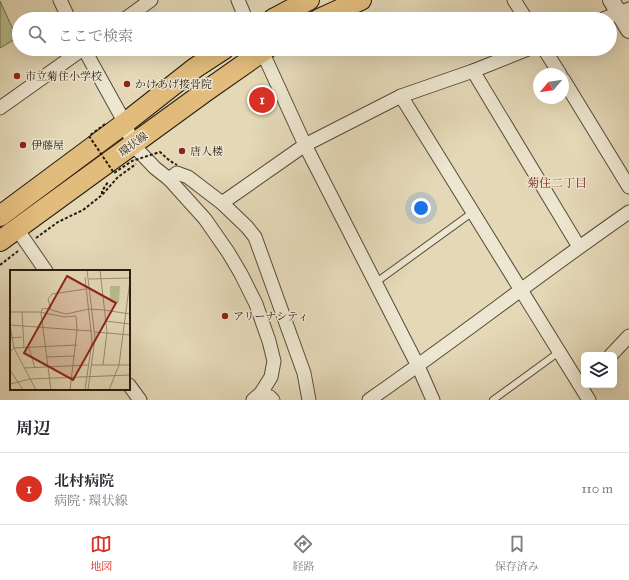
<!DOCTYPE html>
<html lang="ja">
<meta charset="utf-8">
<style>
:root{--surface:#fff;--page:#f2f2f3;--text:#2b2b33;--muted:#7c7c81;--line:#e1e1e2;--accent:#d93025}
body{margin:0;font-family:"IM FELL Great Primer","Noto Serif JP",serif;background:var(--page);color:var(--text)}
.controls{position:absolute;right:12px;bottom:12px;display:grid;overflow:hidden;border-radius:6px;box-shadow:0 4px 16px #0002}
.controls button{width:36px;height:36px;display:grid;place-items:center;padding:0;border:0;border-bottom:1px solid var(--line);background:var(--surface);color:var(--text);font:20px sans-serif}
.compass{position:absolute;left:533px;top:68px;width:36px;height:36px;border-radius:50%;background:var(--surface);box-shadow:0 4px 16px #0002;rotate:241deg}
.you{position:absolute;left:421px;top:208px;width:14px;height:14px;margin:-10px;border:3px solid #fff;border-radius:50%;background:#1a73e8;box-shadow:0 0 0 6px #1a73e833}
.badge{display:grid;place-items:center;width:26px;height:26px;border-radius:50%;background:var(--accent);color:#fff;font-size:13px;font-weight:700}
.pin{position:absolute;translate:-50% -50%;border:2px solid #fff;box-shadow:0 1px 4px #0006}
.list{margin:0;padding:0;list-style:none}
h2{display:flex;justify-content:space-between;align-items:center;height:52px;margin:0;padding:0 16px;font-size:17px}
h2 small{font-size:13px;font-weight:400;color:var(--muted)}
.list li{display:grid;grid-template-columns:26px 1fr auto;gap:12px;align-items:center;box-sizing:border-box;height:72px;padding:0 16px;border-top:1px solid var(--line)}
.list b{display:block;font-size:15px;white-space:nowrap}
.list p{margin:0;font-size:13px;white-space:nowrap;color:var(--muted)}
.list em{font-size:13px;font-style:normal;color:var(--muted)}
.icon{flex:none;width:22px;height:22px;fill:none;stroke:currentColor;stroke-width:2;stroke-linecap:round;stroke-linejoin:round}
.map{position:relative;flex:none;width:629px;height:400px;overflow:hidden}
.search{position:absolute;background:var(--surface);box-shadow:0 4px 16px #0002;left:12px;right:12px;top:12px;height:44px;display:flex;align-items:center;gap:10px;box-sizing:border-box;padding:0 14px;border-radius:22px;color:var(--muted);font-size:15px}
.sheet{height:124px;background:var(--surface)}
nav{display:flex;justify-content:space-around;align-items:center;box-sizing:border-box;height:56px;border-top:1px solid var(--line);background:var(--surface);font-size:11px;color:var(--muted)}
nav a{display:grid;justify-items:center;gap:2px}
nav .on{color:var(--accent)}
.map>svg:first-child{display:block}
.park{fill:#b7be8d;stroke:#706d4e}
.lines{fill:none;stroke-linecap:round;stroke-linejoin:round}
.service-casing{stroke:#574b39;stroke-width:8}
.minor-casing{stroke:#574b39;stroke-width:15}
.tertiary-casing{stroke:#574b39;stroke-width:18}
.primary-casing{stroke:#281c0f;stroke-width:22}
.path{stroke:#281c0f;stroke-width:2;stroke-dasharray:3 2;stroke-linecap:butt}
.service{stroke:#ede6d0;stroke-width:6}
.minor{stroke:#ede6d0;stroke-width:13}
.tertiary{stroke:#ede6d0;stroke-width:16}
.primary{stroke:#e2bc7c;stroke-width:20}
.path-bridge{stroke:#281c0f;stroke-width:2;stroke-dasharray:3 2;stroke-linecap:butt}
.poi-dot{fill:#8f2418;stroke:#ede6d0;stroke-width:1.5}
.labels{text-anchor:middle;stroke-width:3;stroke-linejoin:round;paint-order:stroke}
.poi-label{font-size:11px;fill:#281c0f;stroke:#ede6d0;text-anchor:start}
.street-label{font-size:11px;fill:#281c0f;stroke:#ede6d0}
.neighbourhood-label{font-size:12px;fill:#7a1f14;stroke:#ede6d0}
.inset-road{fill:none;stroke:#998d74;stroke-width:1}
.view{fill:#8f2418;fill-opacity:0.15;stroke:#8f2418;stroke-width:2}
.inset-edge{fill:none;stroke:#281c0f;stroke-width:2}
</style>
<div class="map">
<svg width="629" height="400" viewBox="0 0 629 400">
<rect width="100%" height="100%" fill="#e4d8b7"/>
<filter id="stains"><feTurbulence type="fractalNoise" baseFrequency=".005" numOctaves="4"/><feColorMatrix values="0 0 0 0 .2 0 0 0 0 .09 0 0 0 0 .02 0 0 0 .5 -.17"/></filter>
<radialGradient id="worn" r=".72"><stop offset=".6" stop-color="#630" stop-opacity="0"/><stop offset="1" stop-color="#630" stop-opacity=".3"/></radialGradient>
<!-- park -->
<path class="park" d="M0 1 17 38 0 48Z"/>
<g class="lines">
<defs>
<g id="service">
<path d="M375 283 473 212"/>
<path d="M493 400 559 352"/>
</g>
<g id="minor">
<path d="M60 0 69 19"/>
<path d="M238 0 246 19"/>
<path d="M514 0 526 19"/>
<path d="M125 19 151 0"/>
<path d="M603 19 629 9"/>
<path d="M84 49 125 123 133 145 155 168 169 179 205 219 228 252 241 274 256 304 269 341 274 361 271 377 261 393 253 400"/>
<path d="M544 49 560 74"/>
<path d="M262 51 305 145 222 203 247 227 255 237 304 373 309 400"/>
<path d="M473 71 579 247"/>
<path d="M563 79 629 187"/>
<path d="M401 96 589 400"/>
<path d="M0 108 83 49"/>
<path d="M169 179 177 173 188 177 222 203"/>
<path d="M17 229 46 271"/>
<path d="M611 355 629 336"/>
<path d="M129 385 140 400"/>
<path d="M261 393 270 397 273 400"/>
<path d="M369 400C457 339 541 273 629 212"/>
<path d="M433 400 418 366 305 145 401 96 473 71 528 49"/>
</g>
<path id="tertiary" d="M611 0 629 30"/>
<g id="primary">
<path d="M273 19 309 0"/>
<path d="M319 19 361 0"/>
<path d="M0 216 125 123 195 68 224 49"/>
<path d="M0 241 206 91 266 49"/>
</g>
</defs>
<!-- service casing -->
<use href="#service" class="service-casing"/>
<!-- minor casing -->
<use href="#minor" class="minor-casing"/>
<!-- tertiary casing -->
<use href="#tertiary" class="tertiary-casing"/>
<!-- primary casing -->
<use href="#primary" class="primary-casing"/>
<!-- path -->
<g class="path">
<path d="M102 194V191L108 182"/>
<path d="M36 238 58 222 83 210 102 195 118 177 136 164"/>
<path d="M0 265 18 251"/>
</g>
<!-- service -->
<use href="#service" class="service"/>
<!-- minor -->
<use href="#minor" class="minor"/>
<!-- tertiary -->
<use href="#tertiary" class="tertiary"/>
<!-- primary -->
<use href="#primary" class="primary"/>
<!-- path-bridge -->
<path class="path-bridge" d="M105 124 89 136 114 173 132 161 160 152 170 161 177 165"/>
</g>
<!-- markers -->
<g class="poi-dot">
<circle cx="17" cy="76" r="4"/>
<circle cx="127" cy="84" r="4"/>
<circle cx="23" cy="145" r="4"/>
<circle cx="182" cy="151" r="4"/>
<circle cx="225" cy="316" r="4"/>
</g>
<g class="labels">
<!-- poi labels -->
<g class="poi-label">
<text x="25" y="80">市立菊住小学校</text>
<text x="135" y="88">かけあげ接骨院</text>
<text x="31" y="149">伊藤屋</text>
<text x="190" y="155">唐人楼</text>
<text x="233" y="320">アリーナシティ</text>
</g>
<!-- street labels -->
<g class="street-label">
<text transform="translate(133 144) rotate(-37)" y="4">環状線</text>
</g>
<!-- neighbourhood labels -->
<g class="neighbourhood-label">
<text x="557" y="187">菊住二丁目</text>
</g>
</g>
<!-- overview -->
<g transform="translate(10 270)">
<rect width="120" height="120" fill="#e4d8b7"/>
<path d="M100 16H110L109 33 100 32Z" fill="#b7be8d"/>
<path class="inset-road" d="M77 0 85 68 78 120M90 0 97 62 93 95M79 9 120 8M76 19 42 24 38 29 41 40 56 44 79 39 94 40 120 44M40 38 32 39 31 43 41 120M0 42H29L55 47 66 46 67 60 82 61M12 42 14 78M95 51 120 54M0 55 67 60 60 120M0 55 4 78 26 120M85 62 120 65M0 68 12 67M19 78 25 98M0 82 4 78 67 75M36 87 65 86M81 95H120M14 98 78 95M0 100 13 120M0 114 20 109 120 105M75 120 82 71 75 7M99 120 109 95 120 10"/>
<path class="view" d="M57 6 106 33 63 110 14 83Z"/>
<rect width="120" height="120" class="inset-edge"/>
</g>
<rect width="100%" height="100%" filter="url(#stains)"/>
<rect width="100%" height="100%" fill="url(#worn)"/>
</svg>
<div class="controls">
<button><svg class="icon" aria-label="layers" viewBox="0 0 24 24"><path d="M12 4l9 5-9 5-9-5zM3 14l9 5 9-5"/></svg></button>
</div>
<svg class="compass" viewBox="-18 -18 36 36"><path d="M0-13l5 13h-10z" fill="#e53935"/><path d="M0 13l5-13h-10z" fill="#7c7c81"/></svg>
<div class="you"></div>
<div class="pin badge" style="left:262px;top:100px">1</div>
<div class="search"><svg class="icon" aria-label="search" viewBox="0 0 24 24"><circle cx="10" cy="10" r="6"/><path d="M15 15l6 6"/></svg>ここで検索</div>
</div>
<section class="sheet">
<h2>周辺<small></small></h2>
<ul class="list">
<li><span class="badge">1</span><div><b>北村病院</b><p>病院 · 環状線</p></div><em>110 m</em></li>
</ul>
</section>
<nav>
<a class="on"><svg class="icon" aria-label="map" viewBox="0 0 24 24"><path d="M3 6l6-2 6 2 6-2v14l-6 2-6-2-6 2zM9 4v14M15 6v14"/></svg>地図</a>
<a><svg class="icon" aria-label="directions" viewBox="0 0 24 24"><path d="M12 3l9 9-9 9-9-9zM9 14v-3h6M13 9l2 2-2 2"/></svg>経路</a>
<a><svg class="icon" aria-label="saved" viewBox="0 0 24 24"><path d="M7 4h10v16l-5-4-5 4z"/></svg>保存済み</a>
</nav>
